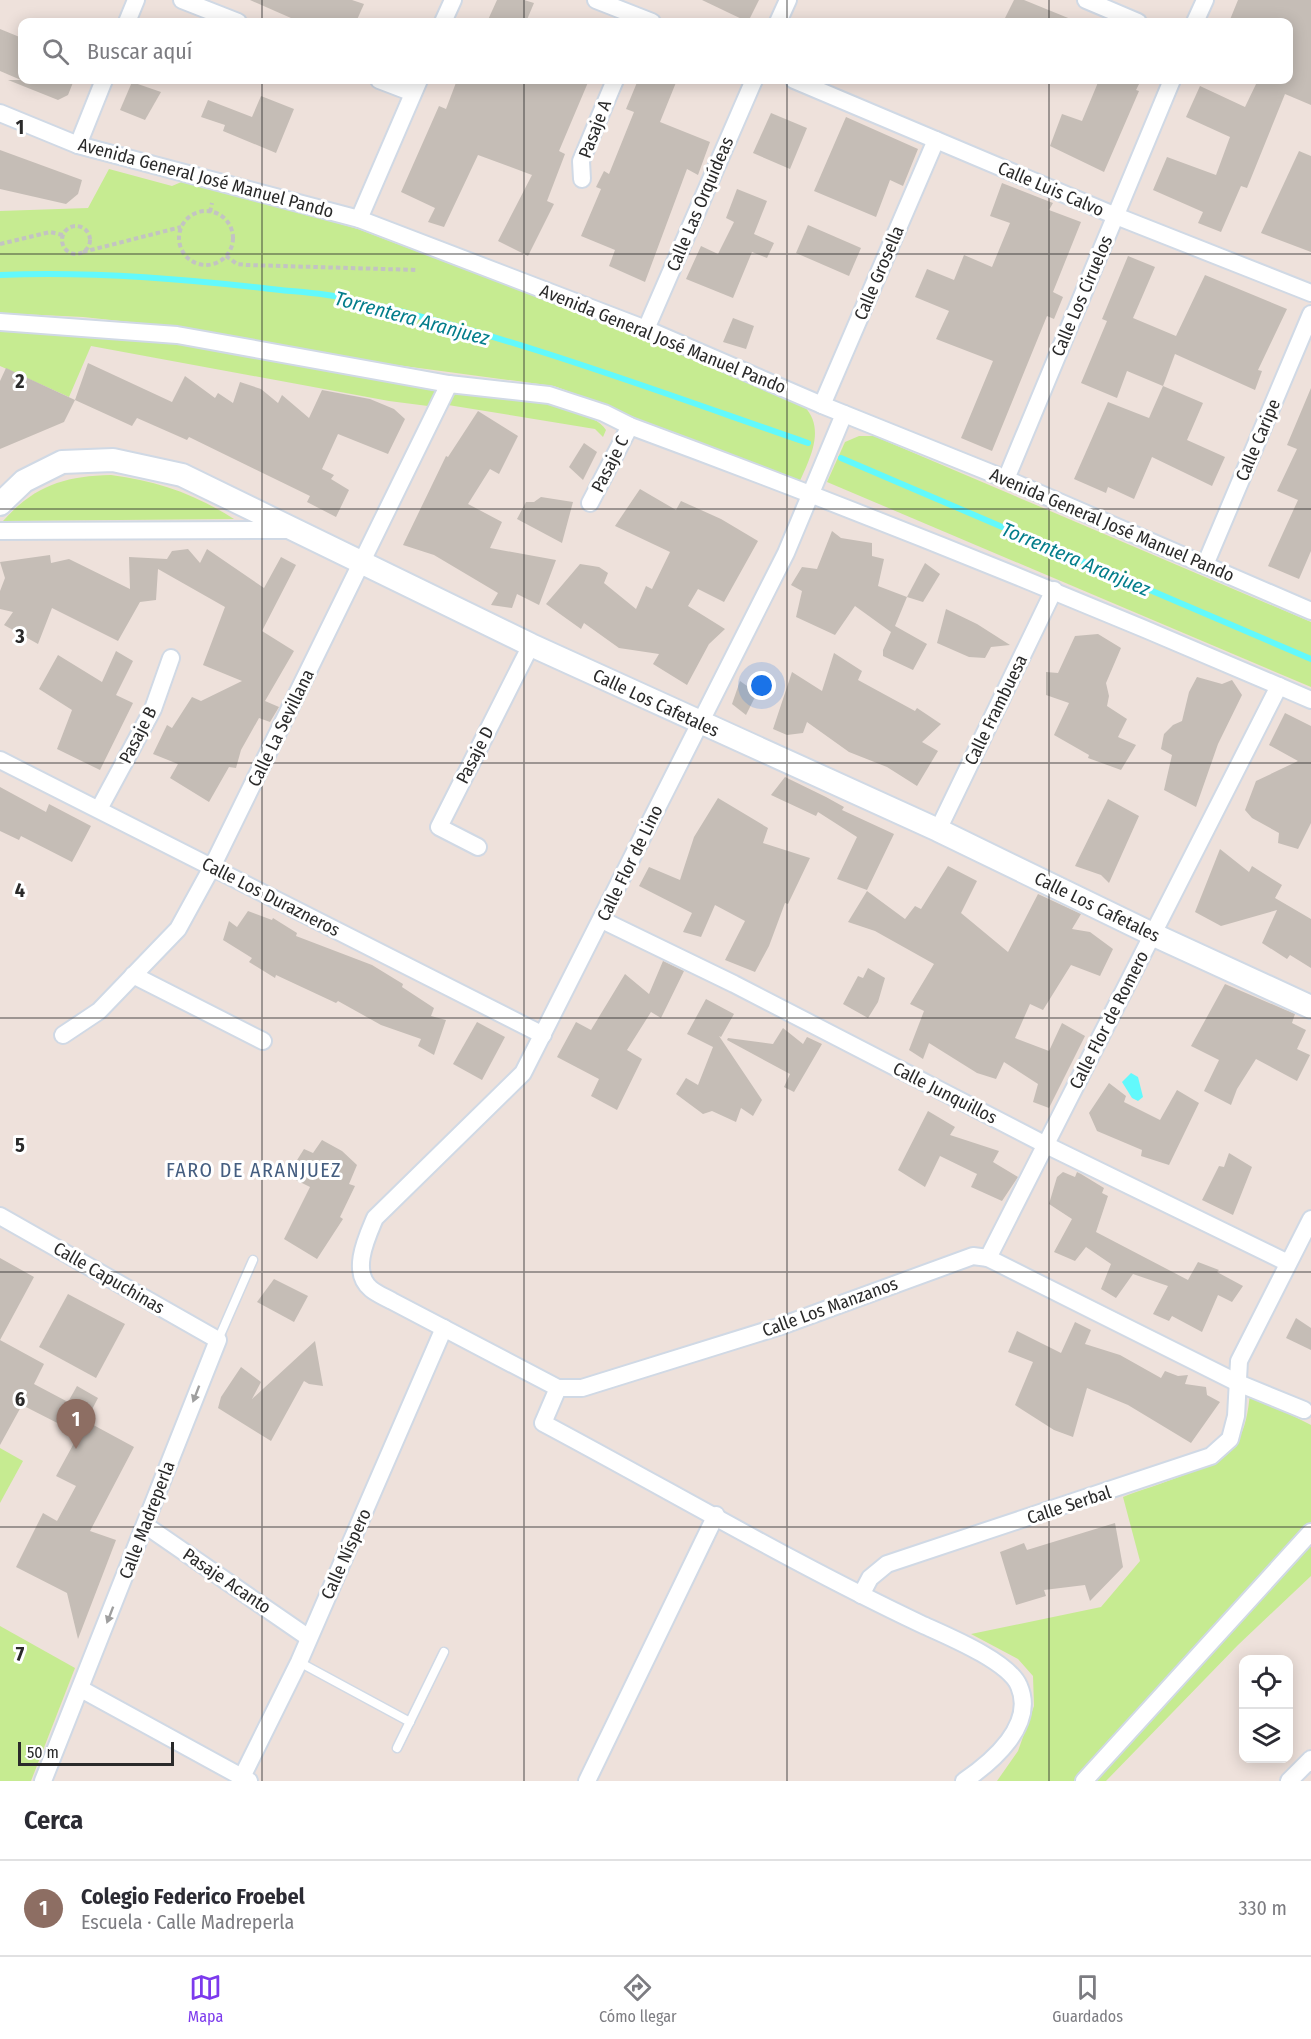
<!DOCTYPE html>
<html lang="es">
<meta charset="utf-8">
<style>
:root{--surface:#fff;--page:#f7f7f7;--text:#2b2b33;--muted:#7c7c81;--line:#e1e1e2;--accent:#7c3aed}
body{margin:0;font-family:"Fira Sans Condensed",sans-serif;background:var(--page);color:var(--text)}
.controls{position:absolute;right:18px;bottom:18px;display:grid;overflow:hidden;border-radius:12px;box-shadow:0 3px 15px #0003}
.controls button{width:54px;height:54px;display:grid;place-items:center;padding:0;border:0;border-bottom:2px solid var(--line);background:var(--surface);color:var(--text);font:30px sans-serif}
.scale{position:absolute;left:18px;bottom:15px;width:156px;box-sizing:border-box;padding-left:6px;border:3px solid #2a2a2a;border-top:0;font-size:16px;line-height:21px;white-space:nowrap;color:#2a2a2a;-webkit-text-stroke:4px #fff;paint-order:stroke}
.you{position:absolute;left:762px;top:686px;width:21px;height:21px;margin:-15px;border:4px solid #fff;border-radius:50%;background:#1a73e8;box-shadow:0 0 0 9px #1a73e833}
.badge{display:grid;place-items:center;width:39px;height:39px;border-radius:50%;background:var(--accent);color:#fff;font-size:20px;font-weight:700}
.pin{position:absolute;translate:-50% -50px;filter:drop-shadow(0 2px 3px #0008)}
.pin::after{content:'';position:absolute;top:32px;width:21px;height:18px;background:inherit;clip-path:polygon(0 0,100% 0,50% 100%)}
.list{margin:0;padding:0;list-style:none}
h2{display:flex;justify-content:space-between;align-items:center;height:78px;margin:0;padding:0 24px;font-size:26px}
h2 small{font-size:20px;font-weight:400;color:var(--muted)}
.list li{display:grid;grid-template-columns:39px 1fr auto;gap:18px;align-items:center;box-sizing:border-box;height:96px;padding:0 24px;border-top:2px solid var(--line)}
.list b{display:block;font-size:22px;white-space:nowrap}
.list p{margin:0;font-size:20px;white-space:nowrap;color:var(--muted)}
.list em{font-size:20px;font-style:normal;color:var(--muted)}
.icon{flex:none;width:33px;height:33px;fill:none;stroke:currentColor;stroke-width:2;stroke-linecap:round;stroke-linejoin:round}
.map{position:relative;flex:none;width:1311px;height:1781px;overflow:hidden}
.search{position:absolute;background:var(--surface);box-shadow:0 3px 15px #0003;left:18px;right:18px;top:18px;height:66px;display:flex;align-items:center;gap:15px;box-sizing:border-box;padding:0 21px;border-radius:12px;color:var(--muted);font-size:22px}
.sheet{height:174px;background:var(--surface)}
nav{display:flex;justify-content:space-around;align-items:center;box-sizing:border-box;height:84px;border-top:2px solid var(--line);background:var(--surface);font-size:16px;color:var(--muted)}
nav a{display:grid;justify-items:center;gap:3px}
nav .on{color:var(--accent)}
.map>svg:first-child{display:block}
.green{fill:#c6eb91}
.water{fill:#62f9fc}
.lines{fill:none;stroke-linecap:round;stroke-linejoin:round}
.stream{stroke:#62f9fc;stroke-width:6}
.building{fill:#c5bdb6}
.service-casing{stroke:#d0d9e5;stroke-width:11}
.minor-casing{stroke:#d0d9e5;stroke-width:20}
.secondary-casing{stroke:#d0d9e5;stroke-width:26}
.path{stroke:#c3c3c3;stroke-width:4;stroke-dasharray:4.5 3;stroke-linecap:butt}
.service{stroke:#fff;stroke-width:8}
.minor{stroke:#fff;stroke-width:16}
.secondary{stroke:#fff;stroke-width:22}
.oneway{fill:#9f9f9f}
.grid{fill:none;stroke:#2a2a2a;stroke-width:1.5;stroke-opacity:0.55}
.labels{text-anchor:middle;stroke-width:6;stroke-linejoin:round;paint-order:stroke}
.street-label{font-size:18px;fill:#2a2a2a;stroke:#fff}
.water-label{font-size:20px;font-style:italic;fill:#037d8b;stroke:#fff}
.neighbourhood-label{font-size:20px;letter-spacing:1.5px;fill:#455e80;stroke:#fff}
.grid-label{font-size:20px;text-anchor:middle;font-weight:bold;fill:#2a2a2a;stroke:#fff;stroke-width:6;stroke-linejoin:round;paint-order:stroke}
</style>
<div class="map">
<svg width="1311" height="1781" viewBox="0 0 1311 1781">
<rect width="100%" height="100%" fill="#eee1db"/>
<!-- green -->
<g class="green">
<path d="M109 169 172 186 186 180 358 229 651 340 804 406C829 432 805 466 794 495L619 410 554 386 389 364 177 327 83 317 0 313V211L88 208Z"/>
<path d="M0 327 171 342 435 391 428 406 389 401 91 346 69 397 0 366Z"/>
<path d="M455 391C487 395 590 403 606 430L603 437 595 429 448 405Z"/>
<path d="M859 436H874L1311 622V687L827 482 845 442Z"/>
<path d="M111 475C157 481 195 494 234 519L3 521C34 486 64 476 111 475Z"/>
<path d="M1250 1394 1311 1425V1576L1238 1645 1106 1781H997L1018 1751 1034 1706 1033 1676 1018 1659 971 1634 1101 1607 1140 1561 1123 1497C1155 1484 1215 1470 1236 1443 1246 1428 1248 1411 1250 1394Z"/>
<path d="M0 1448 23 1461 0 1503Z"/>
<path d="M0 1626 75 1668 31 1781H0Z"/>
</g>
<!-- water -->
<path class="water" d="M1131 1073 1138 1077 1143 1097 1138 1101 1132 1098 1122 1082Z"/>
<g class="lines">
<!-- stream -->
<g class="stream">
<path d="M0 275C87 271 176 278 263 288 291 292 321 292 348 299 504 333 657 391 808 443"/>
<path d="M841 458 1311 659"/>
</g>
</g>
<!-- building -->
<g class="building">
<path d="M250 0H352L364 4 356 22H300Z"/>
<path d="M497 0H524L534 3 526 22H487Z"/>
<path d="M702 0H759L748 22Z"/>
<path d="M1014 0H1024L1078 22H1003Z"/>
<path d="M1238 0H1311V105L1285 94 1247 188 1241 186 1221 232 1198 223 1203 212 1153 190 1167 157 1216 175 1230 137 1186 117 1200 86 1245 107 1257 82 1252 80H1288V22H1229Z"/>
<path d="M0 29 22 38V80H74L68 95 58 100 8 80H21L0 71Z"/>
<path d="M457 80H589L559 151 565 154 547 201 554 204 528 256 498 241 532 175 478 155 444 227 428 222 435 208 401 192 439 106 446 109Z"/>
<path d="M638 80H677L660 122 710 142 698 175 687 169 645 282 609 266 615 250 581 236 601 189 596 187 604 171 609 174 634 112 626 109Z"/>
<path d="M1099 80H1141L1136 90 1139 91 1104 172 1050 146 1062 114 1082 121Z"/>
<path d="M132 82 161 92 145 120 120 110Z"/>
<path d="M261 96 294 109 276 153 223 131 225 125 201 117 208 100 252 117Z"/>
<path d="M771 113 807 128 790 169 753 153Z"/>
<path d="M846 117 918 149 903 186 890 180 876 217 814 191Z"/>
<path d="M0 150 82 180 78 194 66 204 0 189Z"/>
<path d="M1299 151 1311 156V252L1261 233Z"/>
<path d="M1002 183 1053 203 1049 210 1081 222 1053 292 1063 297 1054 319 1047 316 992 451 961 438 993 361 936 339 949 311 915 297 927 269 954 280 964 255 992 267 1010 223 990 216Z"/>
<path d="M737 189 767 201 754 234 774 243 767 258 752 252 733 298 686 279 701 246 718 254 734 222 726 218Z"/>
<path d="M808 225 861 248 849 276 796 253Z"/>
<path d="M1128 256 1155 267 1133 318 1176 336 1205 275 1287 309 1258 370 1262 371 1255 390 1175 354 1163 386 1127 371 1117 398 1081 383 1107 321 1102 319Z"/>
<path d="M733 318 754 326 746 349 723 342Z"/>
<path d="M88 363 172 402 185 376 215 398 218 393 233 403 240 382 261 389 278 403 282 395 309 418 322 390 370 399 394 409 405 419 388 454 338 434 322 469 334 475 331 479 349 490 336 517 307 502 310 496 189 437 187 440 137 418 132 426 75 400 64 422 0 449V381L6 368 75 400Z"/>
<path d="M1163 386 1203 403 1187 440 1225 457 1212 486 1152 457 1134 499 1108 487 1106 493 1074 479 1108 402 1149 418Z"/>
<path d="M1311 388V551L1299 579 1268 566 1298 500 1277 491 1297 449 1287 445Z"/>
<path d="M478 411 518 436 499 474 490 469 468 504 502 522 490 548 556 560 539 605 517 594 512 608 491 605 498 593 434 555 403 545 446 456 448 457Z"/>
<path d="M584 443 597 452 583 480 569 467Z"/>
<path d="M640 489 676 510 681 501 721 519 758 541 724 602 698 589 688 606 725 629 709 644 687 685 653 664 659 654 619 648 584 623 581 629 546 604 580 564 599 567 608 573 604 583 636 609 646 586 652 589 670 552 615 526Z"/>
<path d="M541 497 573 502 562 543 517 519 526 502H534Z"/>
<path d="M832 531 841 538 872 543V556L884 559 878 586 907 597 895 626 927 644 913 670 883 656V650L891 632 855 606 835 635 796 617 802 591 791 585 802 567 817 569Z"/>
<path d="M188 549 200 563 207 549 264 588 281 557 296 565 262 631 294 651 265 701 279 707 270 722 259 718 241 750 236 768 229 767 209 802 170 778 178 764 153 754 167 725 172 728 192 697 201 701 242 681 203 665 225 607 158 569 156 600 140 602 118 641 52 608 38 644 4 625 13 612 0 609V591L5 578 0 562 50 555 51 563 69 559 130 589 129 557 167 559 172 551Z"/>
<path d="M925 563 940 574 923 602 907 597Z"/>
<path d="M946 609 977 624 1010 645 991 647 985 658 969 657 937 643Z"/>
<path d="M1098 634 1121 648 1106 683 1109 696 1107 706 1127 719 1118 737 1136 745 1121 770 1088 758 1089 755 1054 735 1069 703 1046 695V672L1058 673 1075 636Z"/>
<path d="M116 651 133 661 116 695 133 703 100 770 57 749 72 710 39 689 58 655 102 682Z"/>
<path d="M834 653 862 671 858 680 915 711 917 708 941 724 922 742 938 751 917 786 887 767 849 752 807 722 803 733 787 735 773 729 792 672 822 691Z"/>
<path d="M1197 677 1222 684 1232 680 1242 695 1218 744 1196 807 1164 790 1172 755 1161 749 1164 734 1173 725 1182 721 1189 692Z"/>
<path d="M740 681 757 693 746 715 732 704Z"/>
<path d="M1285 713 1311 726V823L1298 849 1278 843 1279 833 1252 818 1245 810 1256 781 1298 761 1269 745Z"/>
<path d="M785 777 826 797 844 807 842 810 894 834 867 890 837 879 857 837 818 812 816 816 771 795Z"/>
<path d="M0 787 46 812 49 804 91 826 72 862 21 836 19 840 0 831Z"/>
<path d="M718 798 768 828 763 843 810 858 788 904 785 903 769 946 755 972 725 960 745 921 715 905 701 937 683 932 692 913 639 886 649 867 680 880 694 837Z"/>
<path d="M1108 799 1139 816 1109 883 1101 875 1075 866Z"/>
<path d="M1220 849 1249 872 1252 866 1282 885 1275 898 1311 919V968L1290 955 1287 959 1262 943 1277 910 1221 926 1195 912Z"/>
<path d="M948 866 977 881 961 913 1008 952 1038 894 1081 914 1072 929 1090 932 1113 949 1100 976 1071 965 1043 1010 1030 1004 1015 1038 1049 1051 1062 1023 1085 1036 1049 1108 1033 1102 1038 1084 1004 1062 996 1079 977 1073 929 1043 923 1059 909 1050 924 1011 910 1004 934 964 875 931 848 922 867 891 905 919 915 906 921 909Z"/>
<path d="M248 911 272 920 273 918 297 933 296 936 372 965 403 984 402 987 434 1008 431 1016 446 1020 434 1055 418 1046 421 1039 381 1025 338 1001 336 1003 276 975 275 978 249 962 252 958 223 940 229 921 237 927Z"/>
<path d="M663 961 684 971 661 1018 651 1012 627 1050 642 1059 617 1110 591 1096 599 1079 557 1057 576 1022 591 1030 625 974 649 994Z"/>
<path d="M868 968 885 978 878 1002 868 1018 843 1004 858 976 863 978Z"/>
<path d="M1225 984 1295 1014 1292 1023 1306 1030 1297 1049 1310 1055 1297 1081 1256 1059 1237 1089 1231 1105 1204 1091 1219 1060 1191 1046Z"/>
<path d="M706 999 734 1014 721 1037 719 1036 762 1100 753 1116 741 1108 736 1122 712 1111 703 1114 676 1094 686 1078 698 1085 713 1047 687 1034Z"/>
<path d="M477 1022 505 1037 482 1080 453 1064Z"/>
<path d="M783 1028 803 1044 807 1037 822 1044 794 1092 784 1087 790 1074 727 1040 728 1038 773 1044Z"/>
<path d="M1109 1083 1126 1096 1124 1102 1160 1120 1177 1090 1199 1103 1169 1165 1141 1156 1142 1150 1097 1131 1089 1113Z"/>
<path d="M928 1111 955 1127 950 1135 999 1151 993 1162 1018 1177 1002 1201 971 1187 977 1174 940 1156 925 1187 898 1170Z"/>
<path d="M322 1140 342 1151 357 1165 349 1184 355 1186 340 1217 343 1219 317 1259 284 1239 310 1187 294 1179 300 1171 294 1165 304 1149 313 1153Z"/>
<path d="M1229 1153 1252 1167 1233 1215 1202 1200 1219 1166 1224 1167Z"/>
<path d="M1063 1172 1075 1177 1077 1172 1081 1174 1104 1188 1102 1193 1108 1196 1096 1232 1188 1280 1198 1262 1219 1270 1217 1272 1243 1286 1232 1302 1218 1295 1202 1332 1172 1316 1169 1321 1153 1314 1168 1286 1133 1274 1116 1298 1101 1289 1111 1264 1086 1247 1075 1261 1054 1252 1072 1219 1049 1204 1057 1177Z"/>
<path d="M0 1258 34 1277 0 1340 44 1364 34 1384 68 1402 77 1386 98 1398 86 1421 134 1447 90 1531 116 1540 78 1639 67 1593 16 1567 43 1513 57 1521 76 1486 56 1476 79 1434 22 1405 0 1445Z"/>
<path d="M274 1279 308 1296 294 1322 257 1302Z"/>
<path d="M68 1294 125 1324 96 1378 39 1347Z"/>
<path d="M1296 1318 1311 1328V1350L1286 1338Z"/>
<path d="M1075 1322 1091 1330 1085 1344 1120 1355 1161 1378 1165 1371 1178 1376 1188 1375 1185 1384 1206 1387 1207 1395 1220 1402 1191 1443 1128 1405 1087 1388 1073 1437 1054 1430 1015 1405 1033 1362 1008 1352 1017 1331 1061 1353Z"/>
<path d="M315 1341 323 1386 309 1384 304 1381 271 1441 218 1408 221 1397 241 1367 261 1382 252 1399Z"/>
<path d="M1115 1523 1123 1567 1090 1601 1085 1585 1044 1590 1046 1596 1016 1605 1000 1552 1024 1543 1027 1550Z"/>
</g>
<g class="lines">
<defs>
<g id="service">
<path d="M218 1340 253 1260"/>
<path d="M299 1662 410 1722"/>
<path d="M397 1748 444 1652"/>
</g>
<g id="minor">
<path d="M182 0 238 22"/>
<path d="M596 0 652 22"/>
<path d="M1086 0 1138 22"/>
<path d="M127 22 136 0"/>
<path d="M443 22 453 0"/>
<path d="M778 22 788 0"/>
<path d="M1195 22 1205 0"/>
<path d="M379 80 413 93"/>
<path d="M794 80 1116 216 1311 293"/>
<path d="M0 113 78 145 359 219 646 329 822 405 1006 479 1311 611"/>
<path d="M78 145 104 80"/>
<path d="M582 179 581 161 615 80"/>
<path d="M359 219 419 80"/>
<path d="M0 322 177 335 449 384 549 395 604 413 630 426C860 511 1086 602 1311 700"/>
<path d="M646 329 754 80"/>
<path d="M822 405 936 140"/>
<path d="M844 414 786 553 523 1073 375 1218C367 1237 350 1272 371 1289 377 1294 385 1297 392 1301L558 1388H582L781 1326 973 1256 988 1258 1238 1383 1304 1410"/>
<path d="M1006 479 1172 80"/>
<path d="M590 503 630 426"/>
<path d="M0 531 290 530"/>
<path d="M1205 565 1311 314"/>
<path d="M0 760 543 1035"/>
<path d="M99 809 153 709 171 658"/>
<path d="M938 830 1054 590"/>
<path d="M478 847 439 827 531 645"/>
<path d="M602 920 734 984 1046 1145 1288 1263"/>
<path d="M133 975 263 1041"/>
<path d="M63 1035 99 1011 178 929 212 867 449 384"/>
<path d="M0 1216 218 1340 43 1781"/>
<path d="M988 1258 1279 686"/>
<path d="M558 1388 543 1423C669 1490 792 1563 921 1624 945 1635 1009 1661 1019 1686 1036 1725 992 1762 964 1781"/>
<path d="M145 1525 309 1638"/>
<path d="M861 1595 870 1578 887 1564 1211 1456 1230 1439 1236 1416 1239 1361 1311 1219"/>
<path d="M81 1689 249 1781"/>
<path d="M242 1777 299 1662 444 1328"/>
<path d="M587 1781 716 1515"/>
<path d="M1084 1781 1311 1532"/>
<path d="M1289 1781 1311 1759"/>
</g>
<path id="secondary" d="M0 504 24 481 62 462 113 460 182 475 531 645 938 830 1152 934 1311 1007"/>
</defs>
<!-- service casing -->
<use href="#service" class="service-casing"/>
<!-- minor casing -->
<use href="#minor" class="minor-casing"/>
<!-- secondary casing -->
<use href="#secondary" class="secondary-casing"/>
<!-- path -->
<g class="path">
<circle cx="206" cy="238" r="27"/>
<path d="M210 212 212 203"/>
<circle cx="76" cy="240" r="14"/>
<path d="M0 244 50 232 63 235"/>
<path d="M83 252 181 227"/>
<path d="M226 256 237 264 247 265 418 270"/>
</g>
<!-- service -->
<use href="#service" class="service"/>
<!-- minor -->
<use href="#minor" class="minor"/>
<!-- secondary -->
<use href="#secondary" class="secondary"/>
</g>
<!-- one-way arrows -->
<defs><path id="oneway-solid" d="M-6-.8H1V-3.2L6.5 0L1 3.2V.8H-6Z" transform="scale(1.5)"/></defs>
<g class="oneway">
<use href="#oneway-solid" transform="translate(196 1394) rotate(111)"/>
<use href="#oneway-solid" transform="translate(110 1615) rotate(111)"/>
</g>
<!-- grid -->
<path class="grid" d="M262 0V22M524 0V22M787 0V22M1049 0V22M262 80V1781M524 80V1781M787 80V1781M1049 80V1781M0 254H1311M0 509H1311M0 763H1311M0 1018H1311M0 1272H1311M0 1527H1311"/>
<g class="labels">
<!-- street labels -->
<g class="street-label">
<text transform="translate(595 129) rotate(-69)" y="6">Pasaje A</text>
<text transform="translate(206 178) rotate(15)" y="6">Avenida General José Manuel Pando</text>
<text transform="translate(1051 189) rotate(23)" y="6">Calle Luis Calvo</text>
<text transform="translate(700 204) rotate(-67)" y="6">Calle Las Orquídeas</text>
<text transform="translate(879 273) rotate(-67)" y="6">Calle Grosella</text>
<text transform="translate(1082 296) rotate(-67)" y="6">Calle Los Ciruelos</text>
<text transform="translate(663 339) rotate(22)" y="6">Avenida General José Manuel Pando</text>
<text transform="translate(1258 440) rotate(-67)" y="6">Calle Caripe</text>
<text transform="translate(610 464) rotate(-63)" y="6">Pasaje C</text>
<text transform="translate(1112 525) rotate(23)" y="6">Avenida General José Manuel Pando</text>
<text transform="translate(656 703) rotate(25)" y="6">Calle Los Cafetales</text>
<text transform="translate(996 710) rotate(-64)" y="6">Calle Frambuesa</text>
<text transform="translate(281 728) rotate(-64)" y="6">Calle La Sevillana</text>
<text transform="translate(138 735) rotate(-63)" y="6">Pasaje B</text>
<text transform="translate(475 755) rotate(-63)" y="6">Pasaje D</text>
<text transform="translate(630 863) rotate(-64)" y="6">Calle Flor de Lino</text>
<text transform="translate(271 897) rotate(27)" y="6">Calle Los Durazneros</text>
<text transform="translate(1097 907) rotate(26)" y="6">Calle Los Cafetales</text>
<text transform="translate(1109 1020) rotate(-63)" y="6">Calle Flor de Romero</text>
<text transform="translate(945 1093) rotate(27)" y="6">Calle Junquillos</text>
<text transform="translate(109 1278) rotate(30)" y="6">Calle Capuchinas</text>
<text transform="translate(830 1307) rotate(-20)" y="6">Calle Los Manzanos</text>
<text transform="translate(1069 1505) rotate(-18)" y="6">Calle Serbal</text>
<text transform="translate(147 1520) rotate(-69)" y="6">Calle Madreperla</text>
<text transform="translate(346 1554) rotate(-66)" y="6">Calle Níspero</text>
<text transform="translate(227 1581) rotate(34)" y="6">Pasaje Acanto</text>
</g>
<!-- water labels -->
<g class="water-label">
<text transform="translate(412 318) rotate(15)" y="7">Torrentera Aranjuez</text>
<text transform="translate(1076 559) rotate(23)" y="7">Torrentera Aranjuez</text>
</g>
<!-- neighbourhood labels -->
<g class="neighbourhood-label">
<text x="254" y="1177">FARO DE ARANJUEZ</text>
</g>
</g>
<g class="grid-label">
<text x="20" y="134">1</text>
<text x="20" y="388">2</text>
<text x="20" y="643">3</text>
<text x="20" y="897">4</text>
<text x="20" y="1152">5</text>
<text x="20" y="1406">6</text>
<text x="20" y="1661">7</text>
</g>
</svg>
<div class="controls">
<button><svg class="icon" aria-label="locate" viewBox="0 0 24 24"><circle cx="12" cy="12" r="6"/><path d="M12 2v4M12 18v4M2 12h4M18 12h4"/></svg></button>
<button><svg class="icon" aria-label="layers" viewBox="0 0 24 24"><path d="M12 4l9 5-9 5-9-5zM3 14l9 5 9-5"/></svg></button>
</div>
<div class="scale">50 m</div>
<div class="you"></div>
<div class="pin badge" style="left:76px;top:1449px;background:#8d6e63">1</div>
<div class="search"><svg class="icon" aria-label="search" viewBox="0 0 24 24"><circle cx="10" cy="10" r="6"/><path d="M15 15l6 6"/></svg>Buscar aquí</div>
</div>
<section class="sheet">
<h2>Cerca<small></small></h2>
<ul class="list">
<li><span class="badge" style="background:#8d6e63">1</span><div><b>Colegio Federico Froebel</b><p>Escuela · Calle Madreperla</p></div><em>330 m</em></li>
</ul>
</section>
<nav>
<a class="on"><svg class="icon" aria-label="map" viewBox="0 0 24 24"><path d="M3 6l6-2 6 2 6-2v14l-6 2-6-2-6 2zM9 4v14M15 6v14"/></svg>Mapa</a>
<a><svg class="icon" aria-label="directions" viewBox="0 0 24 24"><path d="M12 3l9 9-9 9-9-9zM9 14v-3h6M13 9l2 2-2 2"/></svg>Cómo llegar</a>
<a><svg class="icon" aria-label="saved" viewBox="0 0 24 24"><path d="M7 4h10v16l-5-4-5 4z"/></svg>Guardados</a>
</nav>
